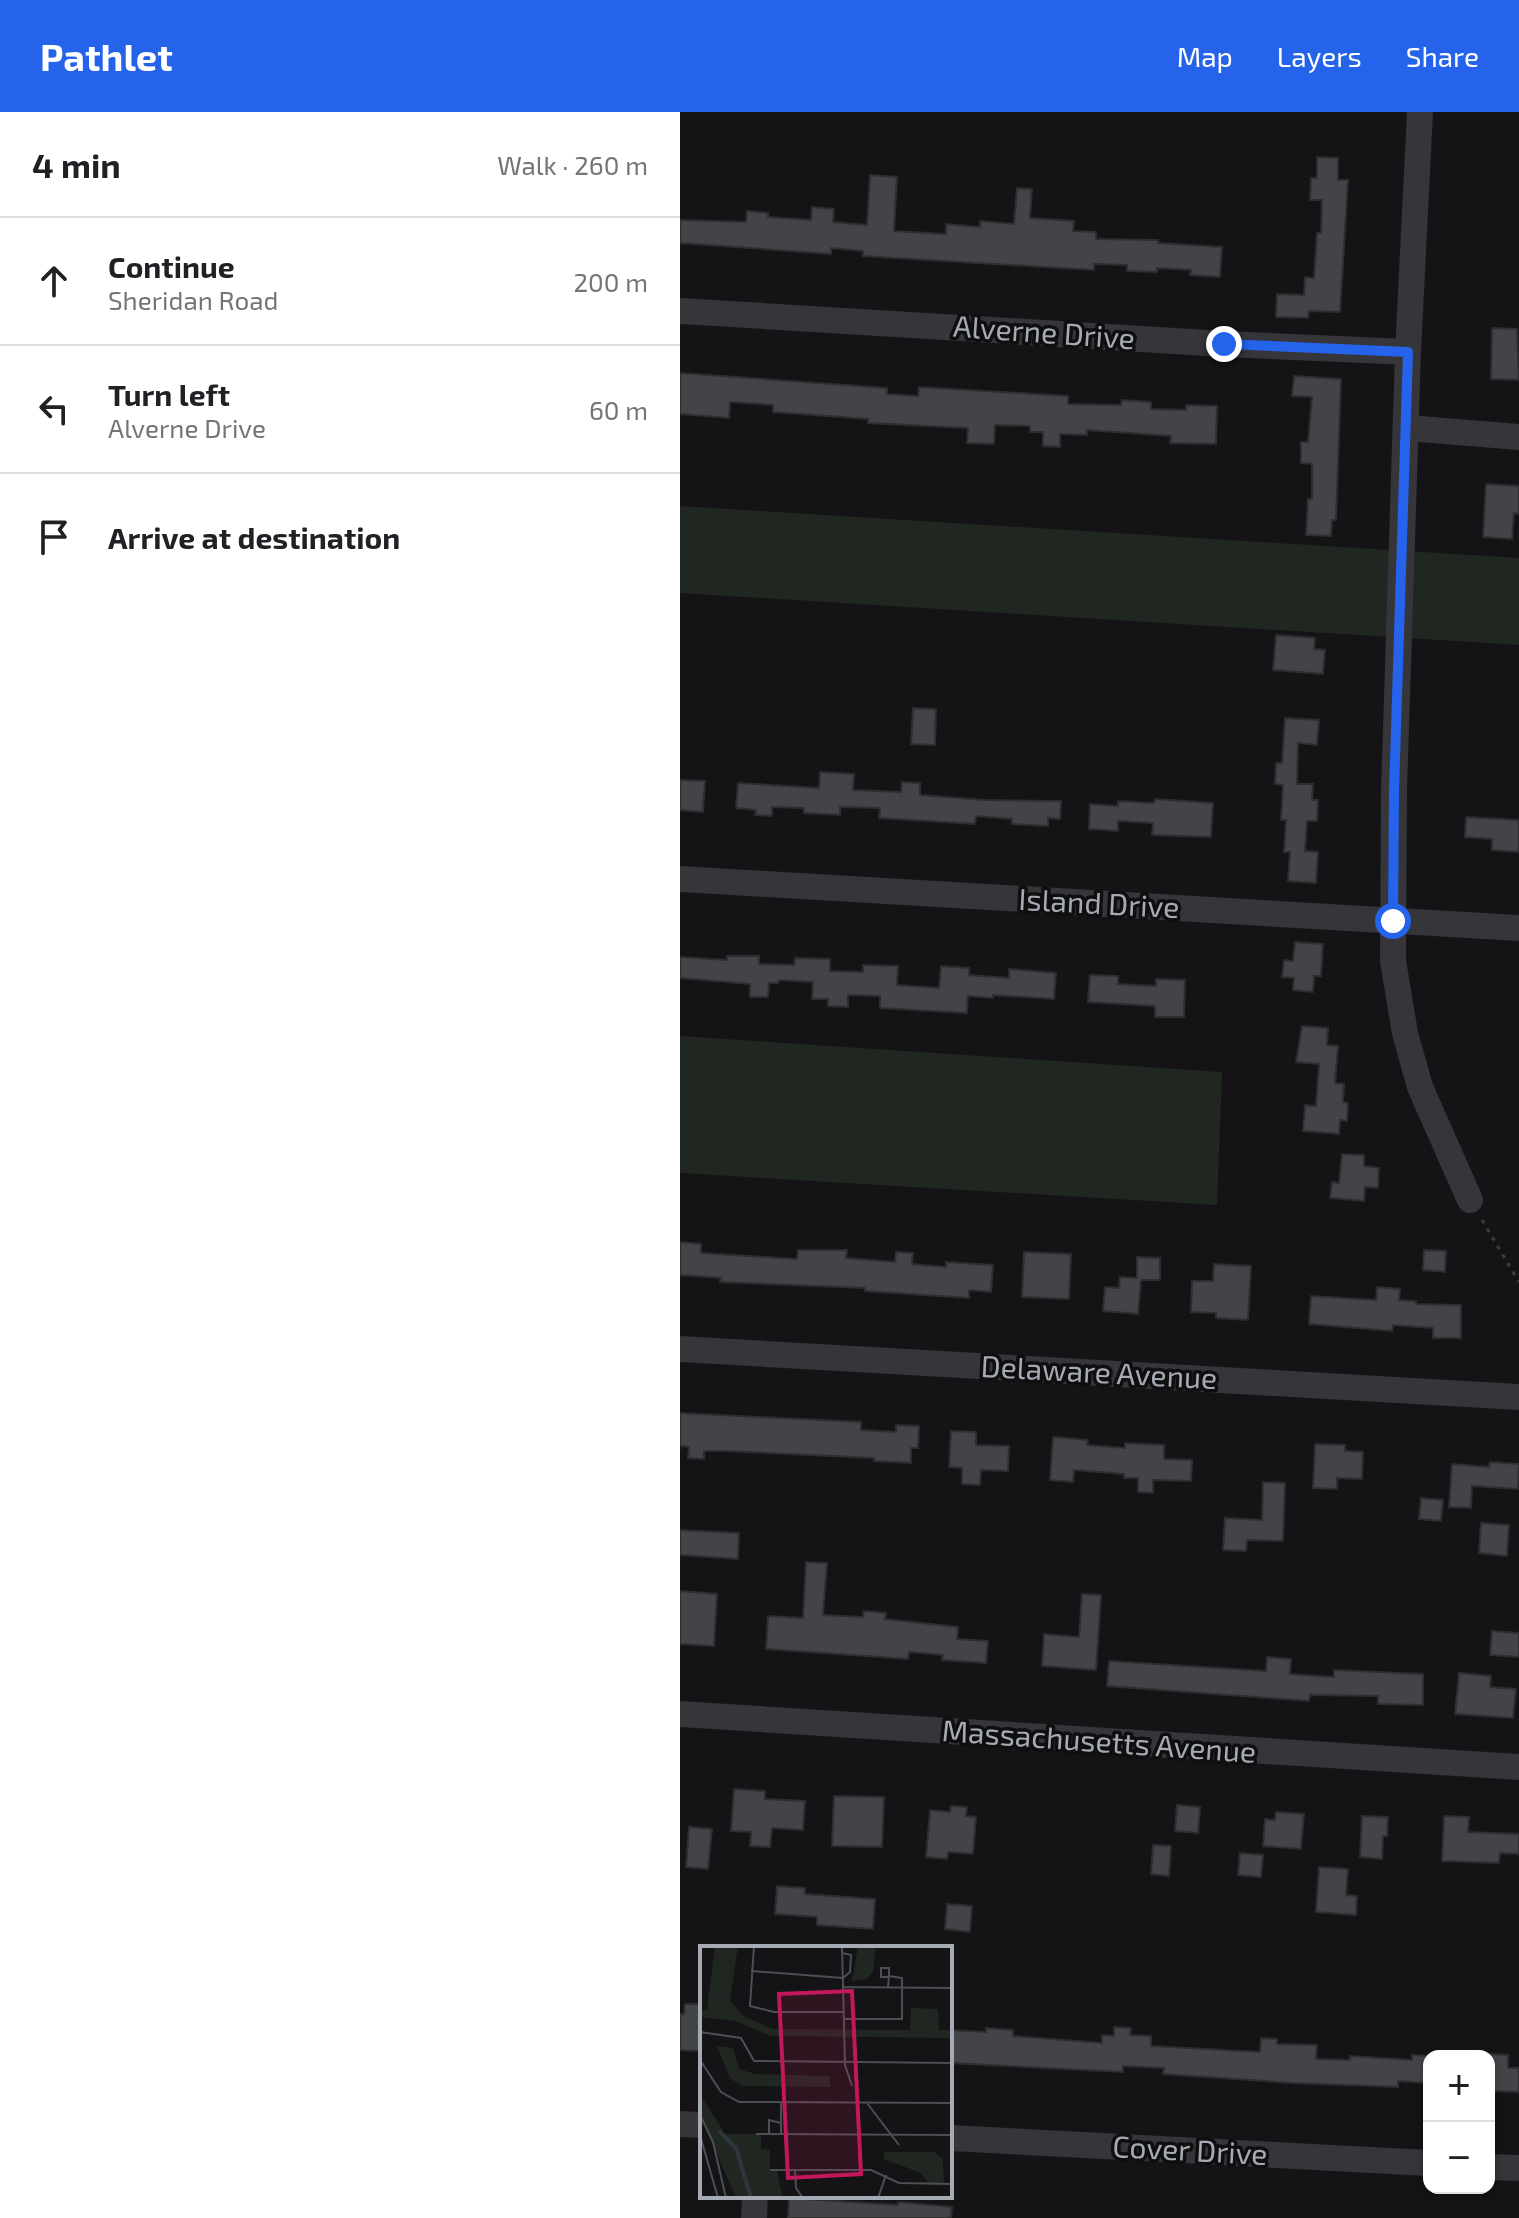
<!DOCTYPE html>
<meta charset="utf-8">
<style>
:root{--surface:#fff;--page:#f2f2f2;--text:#202124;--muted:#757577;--line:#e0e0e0;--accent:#2563eb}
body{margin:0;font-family:"Exo 2",sans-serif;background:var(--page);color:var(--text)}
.controls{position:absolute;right:24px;bottom:24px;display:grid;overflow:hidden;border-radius:16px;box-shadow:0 2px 6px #0004}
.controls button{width:72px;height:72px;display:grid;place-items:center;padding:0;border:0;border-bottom:2px solid var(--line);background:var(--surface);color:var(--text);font:40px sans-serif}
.stop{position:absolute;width:24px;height:24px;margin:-18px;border:6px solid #2563eb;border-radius:50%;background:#fff}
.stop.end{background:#2563eb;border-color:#fff;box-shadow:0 2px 8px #0008}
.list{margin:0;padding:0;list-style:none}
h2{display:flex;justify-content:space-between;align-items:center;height:104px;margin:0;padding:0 32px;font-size:34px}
h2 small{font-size:26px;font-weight:400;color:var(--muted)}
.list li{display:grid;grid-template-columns:52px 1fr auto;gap:24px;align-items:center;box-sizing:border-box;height:128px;padding:0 32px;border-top:2px solid var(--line)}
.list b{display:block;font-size:30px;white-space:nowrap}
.list p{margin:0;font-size:26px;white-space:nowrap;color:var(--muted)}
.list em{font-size:26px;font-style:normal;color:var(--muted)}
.icon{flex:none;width:44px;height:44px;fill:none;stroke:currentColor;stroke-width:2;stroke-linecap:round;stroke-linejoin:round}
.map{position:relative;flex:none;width:839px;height:2106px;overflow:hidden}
header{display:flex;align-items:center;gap:48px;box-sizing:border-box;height:112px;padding:0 40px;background:var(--accent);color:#fff}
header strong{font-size:38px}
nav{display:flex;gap:44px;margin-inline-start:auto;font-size:28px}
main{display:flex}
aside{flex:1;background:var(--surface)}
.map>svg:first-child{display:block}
.green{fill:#202721}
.building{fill:#434448;stroke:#2e2e31;stroke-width:2}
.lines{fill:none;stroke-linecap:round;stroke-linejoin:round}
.path{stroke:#3b3c41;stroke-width:3;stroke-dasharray:4 6;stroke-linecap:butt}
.minor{stroke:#35353a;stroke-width:26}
.route{stroke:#2563eb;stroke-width:10}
.labels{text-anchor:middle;stroke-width:7;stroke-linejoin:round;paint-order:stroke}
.street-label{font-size:30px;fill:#a6aab4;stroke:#0f0f10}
.inset-river{fill:none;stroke:#2e363d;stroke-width:4}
.inset-road{fill:none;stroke:#4e4f55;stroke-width:2}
.view{fill:#c2185b;fill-opacity:0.15;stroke:#c2185b;stroke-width:4}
.inset-edge{fill:none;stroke:#a6aab4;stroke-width:4}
</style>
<header>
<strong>Pathlet</strong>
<nav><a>Map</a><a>Layers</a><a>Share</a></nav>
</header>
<main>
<aside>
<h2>4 min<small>Walk · 260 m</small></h2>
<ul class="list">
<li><svg class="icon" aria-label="ahead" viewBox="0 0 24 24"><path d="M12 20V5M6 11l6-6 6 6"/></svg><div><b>Continue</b><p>Sheridan Road</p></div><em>200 m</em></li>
<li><svg class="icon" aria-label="left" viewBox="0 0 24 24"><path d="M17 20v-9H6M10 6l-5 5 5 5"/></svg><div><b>Turn left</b><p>Alverne Drive</p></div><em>60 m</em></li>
<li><svg class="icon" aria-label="arrive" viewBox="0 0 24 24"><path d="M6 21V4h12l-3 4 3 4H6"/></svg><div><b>Arrive at destination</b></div></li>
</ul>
</aside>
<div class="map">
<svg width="839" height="2106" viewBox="0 0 839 2106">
<rect width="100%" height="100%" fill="#141315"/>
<!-- green -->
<g class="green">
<path d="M0 394 839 446V533L0 481Z"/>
<path d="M0 924 542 960 537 1093 0 1061Z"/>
</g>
<!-- building -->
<g class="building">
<path d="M637 45 658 46V68H668L660 200 629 199 628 206 596 205 597 182 624 183 625 165 634 166 637 121H641L642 88H630L631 66H637Z"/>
<path d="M190 63 217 65 214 119 266 122V112L300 115V109L334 112 337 76 352 77 350 106 394 109 393 119 416 120V127L478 128V131L542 135 540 165 510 163 511 158 477 156V160L447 159V153L414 152V158L183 144V139L151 136V142L0 131V108L66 110 67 99 88 101V105L131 108 132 95 154 97 153 110 187 113Z"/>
<path d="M812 216 837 217 839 268 811 267Z"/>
<path d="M0 261 207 276V282L238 284 239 275 388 284V292L441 293 442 288 471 290V297L506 298V293L537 294 536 332 490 331 491 324 407 318V323L380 322V335L363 334V320H350V314L315 313 314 332 287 331 288 316 188 311V307L93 300V293L50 290 49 306 0 302Z"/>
<path d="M614 264 661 267 656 408H652L651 424 626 423 628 387H632V352L621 351V330H628L632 285 612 284Z"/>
<path d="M806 372 839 374V402L834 401 832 427 803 425Z"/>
<path d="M596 523 635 526 634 537 645 538 643 562 593 558Z"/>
<path d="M233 596 256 597 255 633 231 632Z"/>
<path d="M605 606 639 608 637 633 618 631 617 672H633L632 688H638L637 709H627L625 739 638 740 636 771 608 769 610 740H604L606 708H601L603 673 595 672 596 651H602Z"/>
<path d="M140 660 174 662 173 678 221 680 222 670 240 671V683L304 688 381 689 380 707 368 706V714L332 712V707L296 704 295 712 199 706 200 696 160 695V703L124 701V696L92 695V704L75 703 76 698 56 696 58 671 139 676Z"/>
<path d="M0 668 25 669 23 700 0 698Z"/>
<path d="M475 687 533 691 531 725 472 723 473 711 438 709V719L409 717 410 692 438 694V689L474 691Z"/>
<path d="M786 705 839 708V740L812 738V727L785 725Z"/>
<path d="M615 830 643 832 641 864H634L633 880 613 878 614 866 602 865 604 848 613 849Z"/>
<path d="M47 844H79V852L114 853 115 846 150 847V859L183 860V853L218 854 217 873 259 876 261 854 289 856V863L329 866V857L376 861 374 887 313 883V886L288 884 287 901 200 896V884L168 883V895L148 894V887H132L133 870 99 868 98 871H89L88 885H70V872L0 866V845L47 848Z"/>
<path d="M410 863 438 864V872L476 874V867L505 868 504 905H475V894L408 890Z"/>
<path d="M622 914 648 916 647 933 658 934 655 971 664 972 663 990 668 991 667 1009 660 1008 659 1022 623 1019 625 993 636 994 639 952 616 950Z"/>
<path d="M662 1042 684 1043V1054L699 1056 698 1076 685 1075 684 1089 650 1086 652 1070 659 1071Z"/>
<path d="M0 1130 21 1132V1141L117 1147 118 1138H167L166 1146 215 1150 216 1140 233 1141 232 1152 266 1155V1150L313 1153 311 1180 289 1178V1186L185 1179V1176L40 1170 41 1166 0 1163Z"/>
<path d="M744 1138 766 1139 765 1160 743 1158Z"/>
<path d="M344 1140 391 1142 389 1187 342 1185Z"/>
<path d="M457 1145 480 1146V1168H461L458 1202 423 1199 425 1175 439 1176 440 1165 457 1166Z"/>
<path d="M534 1152 571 1154 568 1208 536 1206V1201L511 1200 512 1169H533Z"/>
<path d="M697 1175 720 1177 719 1188 736 1189V1192L781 1193V1226H753V1216L713 1213 712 1219 629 1212 631 1184 696 1188Z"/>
<path d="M0 1301 181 1310V1318L216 1320V1313L239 1314 238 1336H231V1351L194 1349V1346L47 1339H24V1347L8 1346 9 1335 0 1334Z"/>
<path d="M271 1319 296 1320V1333L329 1334 328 1359 301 1358 300 1373 282 1372V1356L269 1355Z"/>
<path d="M373 1325 408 1328 407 1333 445 1336V1331L484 1333V1347L512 1348 511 1369 473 1368V1381L458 1380V1366H444V1362L394 1358 393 1370 370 1368Z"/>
<path d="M635 1332 665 1333V1339L683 1340 682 1367 657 1366V1377L633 1376Z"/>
<path d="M810 1350 839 1352 838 1377 792 1374 791 1396 769 1395 772 1352 809 1355Z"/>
<path d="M583 1370 605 1371 603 1429 567 1428 566 1439 543 1438 545 1406 582 1408Z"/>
<path d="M741 1386 763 1388 761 1409 739 1407Z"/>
<path d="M801 1411 829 1413 827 1444 799 1441Z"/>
<path d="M0 1418 59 1421 58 1447 0 1443Z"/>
<path d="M126 1450 147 1451 143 1503 183 1505 184 1499 206 1501 205 1507 278 1515 277 1527 308 1529 306 1551 262 1548 263 1543 229 1540 228 1547 86 1537 88 1504 123 1506Z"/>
<path d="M0 1479 37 1482 34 1534 0 1532Z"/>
<path d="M402 1482 421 1483 416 1558 362 1554 364 1522 399 1525Z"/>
<path d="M812 1519 839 1521V1545L810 1543Z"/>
<path d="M587 1545 611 1547 610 1562 654 1565V1558L743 1562V1593L698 1592V1584L630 1583 629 1589 427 1574 429 1549 586 1559Z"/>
<path d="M779 1561 811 1564 810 1575 836 1577 833 1606 775 1602Z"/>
<path d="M54 1677 85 1679V1687L125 1689 123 1718 92 1716 90 1735 70 1734 71 1720 51 1719Z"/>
<path d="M154 1684 204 1685 202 1735 152 1734Z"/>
<path d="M497 1693 520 1695 518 1721 495 1719Z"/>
<path d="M271 1694 287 1695 286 1704 296 1705 293 1742 268 1740 267 1747 246 1745 250 1698 270 1700Z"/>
<path d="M596 1700 624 1702 621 1737 583 1734 585 1707 595 1708Z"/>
<path d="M682 1704 708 1705 707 1724H703L702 1747 680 1745Z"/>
<path d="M764 1704 789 1705 788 1720 839 1722V1742L820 1741 819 1751 762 1749Z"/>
<path d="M9 1715 32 1717 28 1757 6 1755Z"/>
<path d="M473 1733 491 1734 489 1764 471 1762Z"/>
<path d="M560 1741 583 1743 581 1765 558 1763Z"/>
<path d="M639 1755 668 1757 666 1783 677 1784 676 1803 636 1800Z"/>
<path d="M97 1774 125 1776V1782L195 1787 193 1817 137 1813V1805L95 1802Z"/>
<path d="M267 1792 292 1794 290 1820 265 1817Z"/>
<path d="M5 1892H22V1939L0 1938V1902H4Z"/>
<path d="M434 1915 451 1916 450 1923 471 1924V1934L580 1940 581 1926 597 1927V1932L637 1933 636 1947 670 1948V1944L732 1948V1943L749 1944V1971L718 1969V1975L612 1971 483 1962 484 1956 443 1954V1960L270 1951V1918L306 1920V1916L333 1918V1924L422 1931V1923L434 1924Z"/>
<path d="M809 1942 828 1943V1956H839V1980L809 1979Z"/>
<path d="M109 2086 218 2093V2090L272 2095 271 2106H108Z"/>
</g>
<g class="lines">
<!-- path -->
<path class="path" d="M802 1108 839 1170"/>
<!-- minor -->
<g class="minor">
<path d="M740 0 728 240 714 679 713 849 725 921 740 975 790 1088"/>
<path d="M0 199 544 232 728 240"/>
<path d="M728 316 839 325"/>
<path d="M0 767 839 816"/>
<path d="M0 1237 839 1285"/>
<path d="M0 1602 839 1655"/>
<path d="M0 2012 22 2013"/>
<path d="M270 2026 749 2051"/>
<path d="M809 2055 839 2056"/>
<path d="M74 2106 75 2084"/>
</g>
</g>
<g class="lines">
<!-- route -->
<path class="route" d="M544 232 728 240 714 679 713 809"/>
</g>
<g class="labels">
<!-- street labels -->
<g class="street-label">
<text transform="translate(364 221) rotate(4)" y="10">Alverne Drive</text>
<text transform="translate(419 792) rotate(3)" y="10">Island Drive</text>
<text transform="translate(419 1261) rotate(3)" y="10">Delaware Avenue</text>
<text transform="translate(419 1630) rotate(4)" y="10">Massachusetts Avenue</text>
<text transform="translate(510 2039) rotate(3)" y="10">Cover Drive</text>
</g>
</g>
<!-- overview -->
<g transform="translate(20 1834)">
<rect width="252" height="252" fill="#141315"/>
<path d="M15 0H38L30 54 42 69 72 83 210 84 211 62 238 63 239 84H252V92L71 90 36 75 0 71V64H7ZM158 0H176L173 26 167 33 152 35ZM17 100 33 102 39 123 55 128 130 130V141L42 140 30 132ZM0 148 25 188H61V203L70 204V223L77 224 83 252H36L0 169ZM184 206H234L243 213 244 238H229L221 227 184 213Z" fill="#202721"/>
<path class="inset-river" d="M19 185 36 202 51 252"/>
<path class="inset-road" d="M54 0 50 60 74 66H143M142 0 145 119 152 140M51 25 143 32 150 26 151 9 142 7M188 31H181V22H189V30M143 41 252 42M144 73H202V32L189 30 188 41M0 86 41 92 54 115 252 117M0 114 21 146 39 156 252 157M167 157 199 199M0 169 13 196 26 252M56 188 252 189M69 188V174L81 177M81 188V156M0 189 18 252M0 219 1 252M70 224H171L199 237 252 238M95 224 96 242 103 252M178 252 186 229"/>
<path class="view" d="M152 45 161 228 88 232 79 48Z"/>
<rect width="252" height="252" class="inset-edge"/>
</g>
</svg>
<div class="controls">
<button>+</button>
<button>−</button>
</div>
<div class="stop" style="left:713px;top:809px"></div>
<div class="stop end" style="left:544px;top:232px"></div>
</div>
</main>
